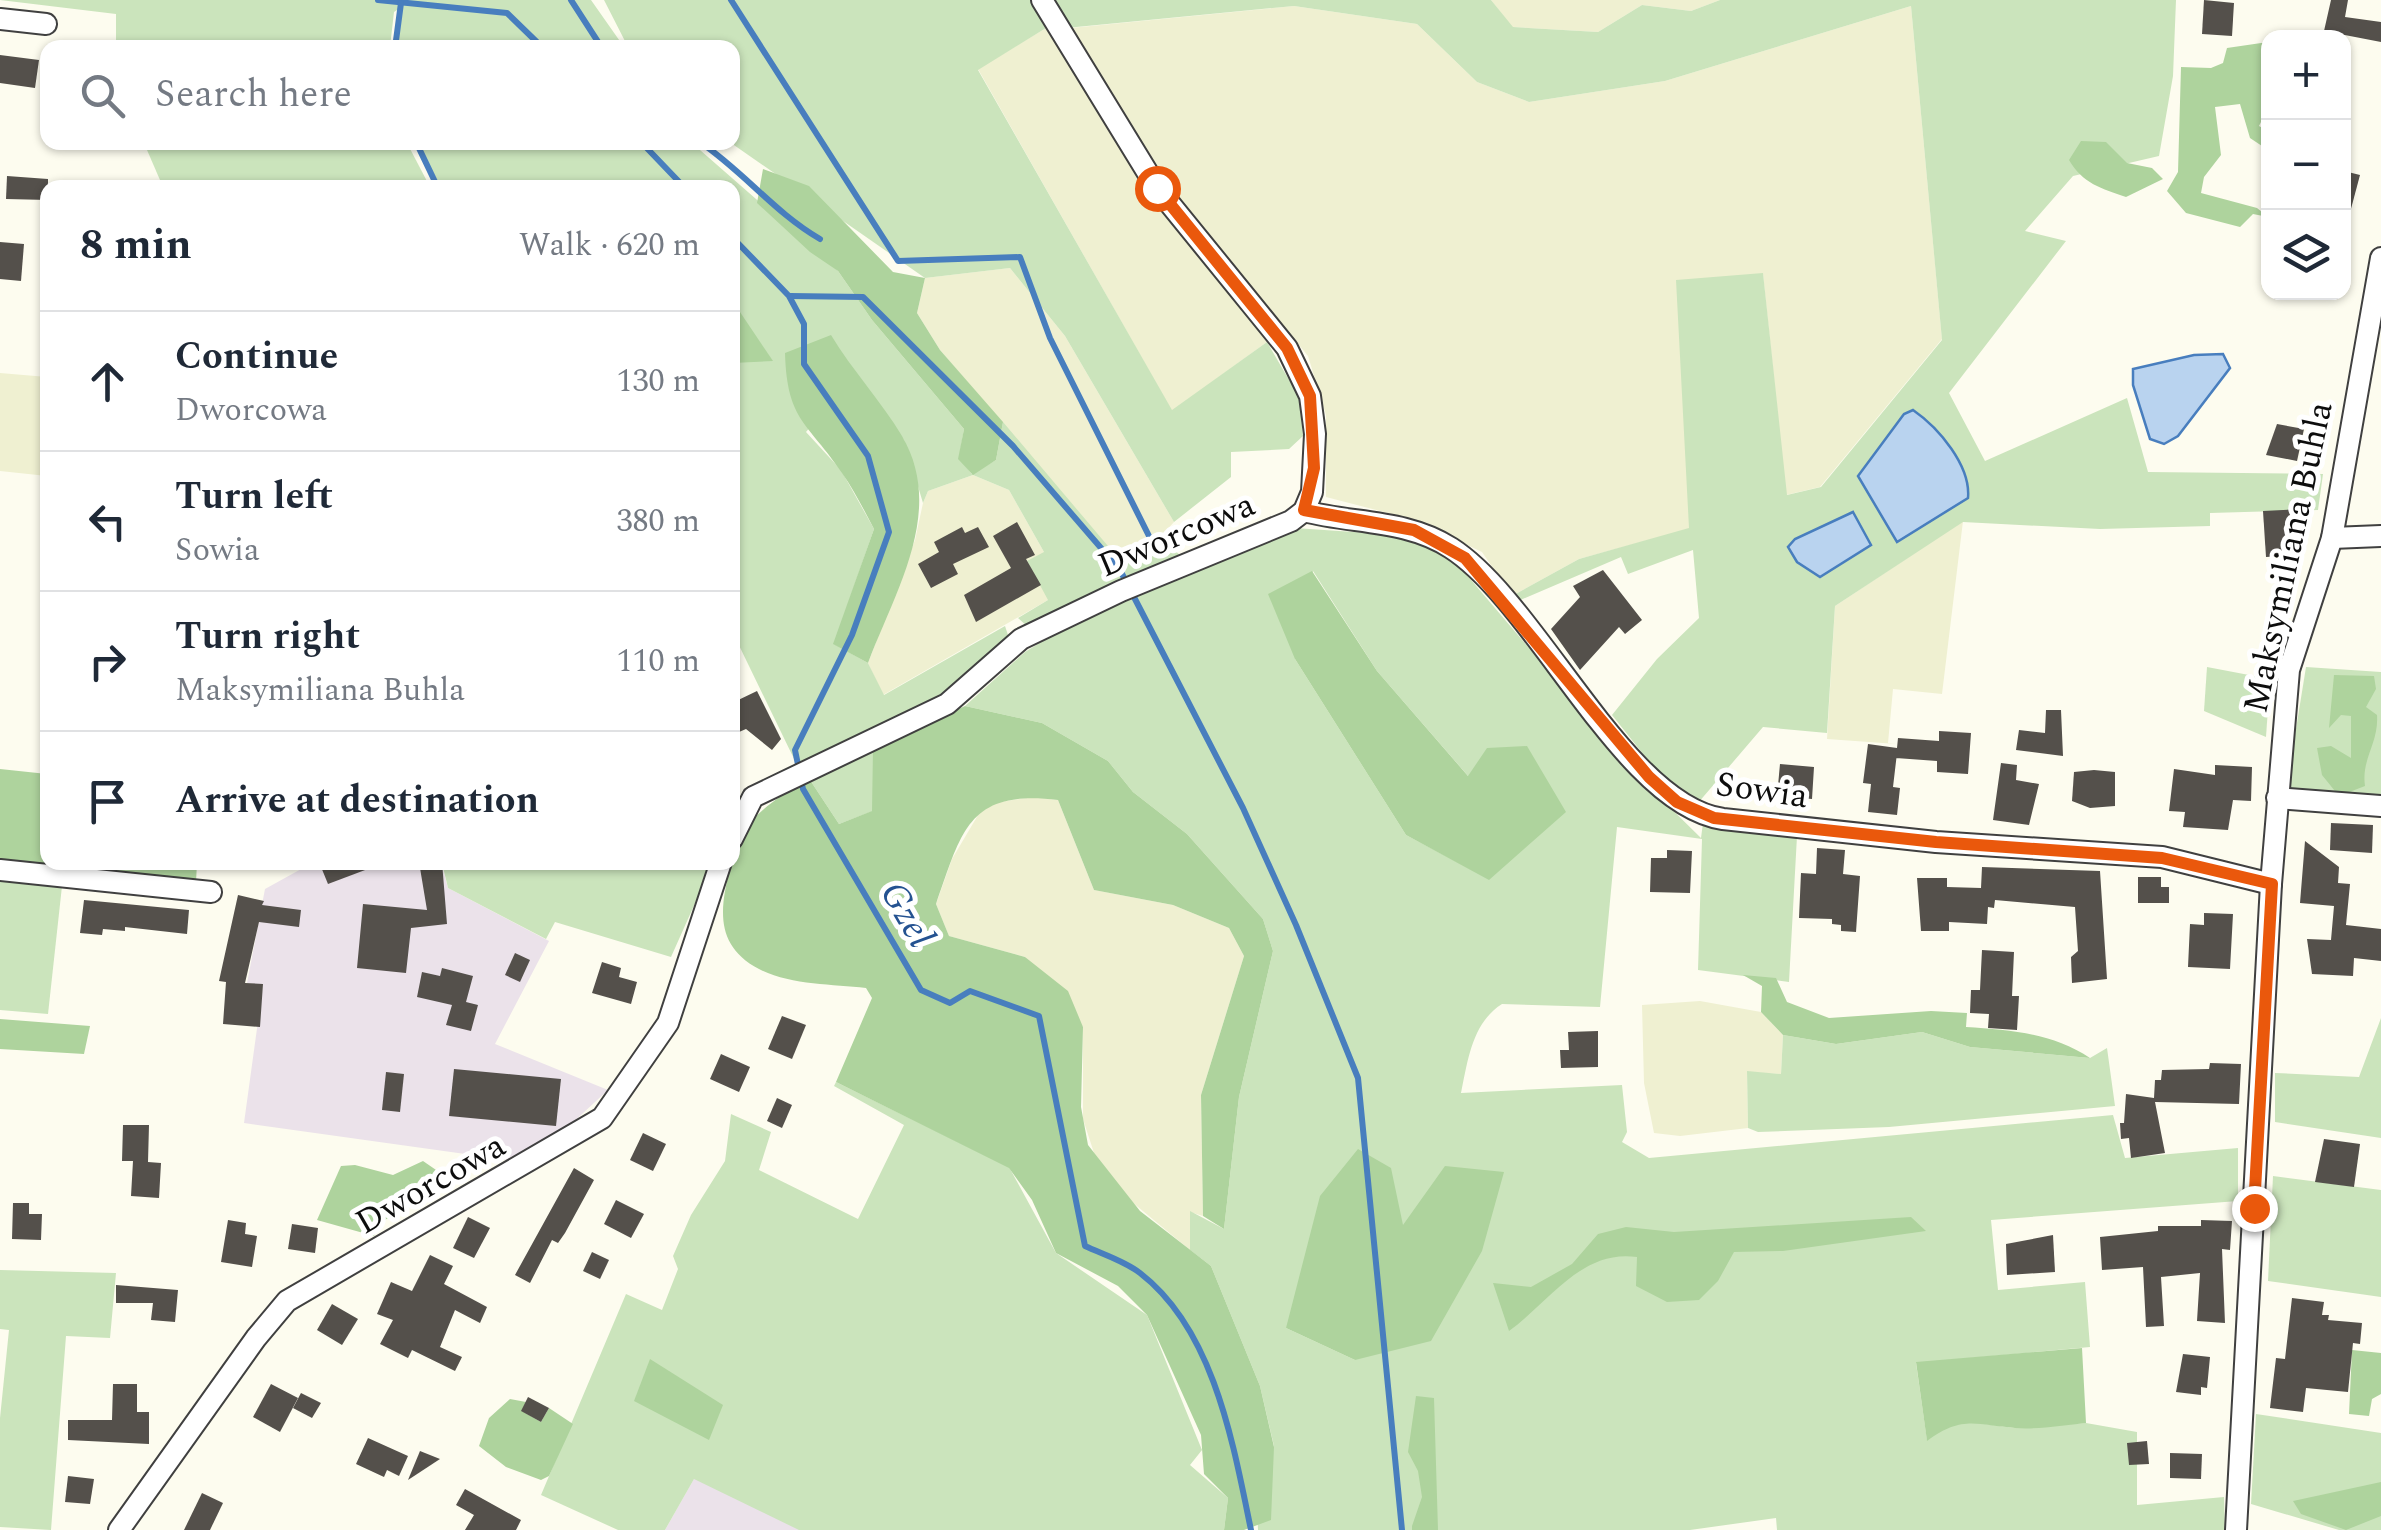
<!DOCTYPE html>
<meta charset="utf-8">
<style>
:root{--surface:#fff;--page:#f6f6f7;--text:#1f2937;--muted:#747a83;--line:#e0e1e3}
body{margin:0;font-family:Spectral,serif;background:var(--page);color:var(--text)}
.controls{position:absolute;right:30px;top:30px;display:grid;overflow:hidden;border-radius:20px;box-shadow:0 2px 8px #0004}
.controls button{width:90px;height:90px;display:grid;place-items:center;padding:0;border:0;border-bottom:2px solid var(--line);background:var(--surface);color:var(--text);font:50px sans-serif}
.stop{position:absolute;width:30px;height:30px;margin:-22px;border:8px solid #ea580c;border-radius:50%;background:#fff}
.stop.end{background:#ea580c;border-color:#fff;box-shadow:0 2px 10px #0008}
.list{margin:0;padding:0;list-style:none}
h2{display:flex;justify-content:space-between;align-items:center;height:130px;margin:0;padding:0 40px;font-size:42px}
h2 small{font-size:32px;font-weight:400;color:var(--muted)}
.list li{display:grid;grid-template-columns:65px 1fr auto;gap:30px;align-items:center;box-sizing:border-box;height:140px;padding:0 40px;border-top:2px solid var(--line)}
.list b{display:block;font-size:38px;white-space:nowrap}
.list p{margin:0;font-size:32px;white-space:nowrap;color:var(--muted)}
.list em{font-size:32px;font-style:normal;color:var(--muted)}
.icon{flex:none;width:55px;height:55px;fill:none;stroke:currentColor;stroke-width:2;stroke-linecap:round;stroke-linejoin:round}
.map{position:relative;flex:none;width:2381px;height:1530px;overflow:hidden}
.search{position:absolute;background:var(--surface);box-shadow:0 2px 8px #0004;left:40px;top:40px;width:700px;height:110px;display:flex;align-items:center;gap:25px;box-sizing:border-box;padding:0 35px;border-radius:20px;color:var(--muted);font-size:38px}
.panel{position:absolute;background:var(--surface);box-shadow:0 2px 8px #0004;left:40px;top:180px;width:700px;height:690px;border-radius:20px}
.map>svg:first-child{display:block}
.industrial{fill:#ebe2ea}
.farmland{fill:#eff0d1}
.green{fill:#cbe4bc;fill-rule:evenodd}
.forest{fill:#aed39d}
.water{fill:#b9d3ef;stroke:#487ebe;stroke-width:2.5}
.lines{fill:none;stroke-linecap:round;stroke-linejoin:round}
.stream{stroke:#487ebe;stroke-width:6}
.building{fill:#54504b}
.minor-casing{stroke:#404040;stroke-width:24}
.minor{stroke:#fff;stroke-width:20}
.route{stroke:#ea580c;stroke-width:12}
.labels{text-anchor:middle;stroke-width:10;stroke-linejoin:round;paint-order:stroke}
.street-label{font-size:35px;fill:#0d0d0d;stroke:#fff}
.water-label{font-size:38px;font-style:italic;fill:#245291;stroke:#fff}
</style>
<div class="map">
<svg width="2381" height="1530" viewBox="0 0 2381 1530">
<rect width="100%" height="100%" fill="#fdfcef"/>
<!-- industrial -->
<g class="industrial">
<path d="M312 863H441L448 888 549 941 495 1044 608 1090 529 1163 244 1123 263 985 247 983 265 889Z"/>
<path d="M695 1477 803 1530H665Z"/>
</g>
<!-- farmland -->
<g class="farmland">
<path d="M1491 0H1720L1691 11 1642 5 1598 32 1512 27Z"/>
<path d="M1294 6 1417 24 1477 82 1529 102 1665 81 1911 6 1942 339 1820 487 1786 495 1763 274 1689 529 1579 559 1512 596 1482 552 1415 520 1326 497V415L1308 356 1177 196 1060 29Z"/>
<path d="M1046 28 1267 342 1172 411 978 69Z"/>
<path d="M1010 268 1065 336 1174 522 1147 552 1113 553 940 350 917 313 925 278Z"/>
<path d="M0 373 47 377V476L0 471Z"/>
<path d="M973 475 1009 490 1044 552 1048 600 883 695 868 663 915 540 923 503 928 491Z"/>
<path d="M1963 521 1942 694 1893 689 1888 743 1897 744 1827 739 1835 606Z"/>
<path d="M1033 797 1058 800 1094 890 1173 905 1229 928 1244 956 1201 1095 1203 1216 1190 1212V1250L1132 1202 1094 1153 1083 1119V1027L1025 957 949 936 936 904 952 859 981 810 991 803Z"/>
<path d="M1700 1001 1761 1012 1783 1035 1781 1074 1747 1072 1748 1128 1680 1136 1654 1133 1644 1083 1642 1005Z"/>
</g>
<!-- green -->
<g class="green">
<path d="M0 0H591L624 47H395L400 8 394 12 390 47H116V14Z"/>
<path d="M604 0H1033L1046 28 978 70 1172 410 1267 342 1299 397 1303 436 1289 449 1231 452V477L1174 522 1065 336 1010 268 925 278 731 143 732 48 628 47Z"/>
<path d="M1048 0H1491L1513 27 1598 32 1642 5 1691 11 1720 0H2176L2173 76 2159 156 2073 176 2025 231 2066 241 1949 393 1985 461 2127 398 2148 472 2323 474 2318 510 2210 513V526L2100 529 1963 522 1835 606 1827 733 1763 727 1698 803 1659 774 1612 715 1657 659 1699 618 1693 550 1628 574 1621 557 1518 601 1512 596 1579 559 1689 528 1676 280 1763 273 1787 495 1821 487 1942 340 1911 6 1665 81 1529 102 1477 82 1417 24 1294 6 1066 28Z"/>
<path d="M144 143H407L430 187H163Z"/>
<path d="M418 143H692L838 271 872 320 964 429 959 458 972 474 996 460 1003 422 1113 552H1147L1159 538 1185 559 1028 627 1018 618 1048 600 1027 561 1044 552 1009 490 973 475 928 491 923 503 904 440 855 374 806 432 841 470 874 529 834 644 868 663 884 695 1005 626 1010 641 947 696 797 765 733 633 732 188 441 187Z"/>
<path d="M1295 528 1412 536 1454 560 1640 778 1701 838 1703 823 1797 836 1789 982 1698 970 1702 839 1617 827 1600 1007 1502 1004C1472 1023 1468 1060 1461 1093L1622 1085 1627 1132 1622 1142 1649 1158 2113 1115 2125 1158 2238 1148V1201L1991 1220 1998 1290 2085 1282 2090 1347 1916 1363 1927 1440 1947 1425 1971 1422 2014 1428 2086 1423 2137 1432V1505L2224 1497 2225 1530H1777L1776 1518 1690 1530H1258L1257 1511 1274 1446 1260 1386 1211 1266 1190 1250V1211L1224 1229 1239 1097 1273 951 1263 919 1187 834 1133 792 1108 761 1042 723 965 706 1025 652 1093 610ZM1313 571 1377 671 1469 777 1489 879 1406 835 1295 659ZM1403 1226 1355 1360 1286 1328Z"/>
<path d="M2207 667 2270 679 2266 737 2204 711Z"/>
<path d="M2306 667 2381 672V799L2286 791Z"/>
<path d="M873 749V811L839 824 808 777Z"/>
<path d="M442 863H713L671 957 555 922 546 939 448 888Z"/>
<path d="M0 880 62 886 48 1014 0 1010Z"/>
<path d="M2381 1018V1138L2275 1122V1073L2359 1077Z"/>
<path d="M1922 1032 1970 1047 2090 1058 2107 1048 2115 1106 1889 1127 1758 1132 1748 1128 1747 1071 1781 1074 1783 1035 1836 1044Z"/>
<path d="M836 1082 1009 1167 1056 1253 1147 1315 1202 1450 1190 1465 1228 1498 1224 1530H799L694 1479 665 1530H618L541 1495 626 1294 662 1310 678 1269 673 1256 691 1215 725 1161 731 1114 771 1132 759 1170 858 1219 904 1125 834 1086Z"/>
<path d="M2273 1176 2381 1190V1297L2268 1281Z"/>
<path d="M0 1270 116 1273 110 1338 66 1336 51 1530 0 1527V1418L9 1330 0 1329Z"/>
<path d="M2256 1414 2381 1433V1530H2339L2251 1504Z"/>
</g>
<!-- forest -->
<g class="forest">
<path d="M2268 42V108L2259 126 2268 131V150L2250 138 2240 104 2215 107 2221 155 2204 177 2201 193 2257 208 2268 217 2253 214 2240 227 2186 213 2167 191 2178 172 2181 67 2211 68 2223 63 2227 48Z"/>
<path d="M2081 141 2106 142 2127 163 2152 168 2163 179 2126 197C2102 189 2082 183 2069 160Z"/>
<path d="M763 169 809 186 893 272 925 278 917 313 940 350 1003 422 996 460 973 475 958 459 964 429 872 320 838 271 810 252 757 203Z"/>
<path d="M740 312 773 361 733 363V314Z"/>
<path d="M831 335C852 370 881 401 902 436 946 511 895 591 868 663L833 644 874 529C864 510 854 490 842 473 808 422 787 422 785 353Z"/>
<path d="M1312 571 1377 671 1468 776 1487 748 1527 746 1566 812 1489 880 1406 835 1295 659 1268 594Z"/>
<path d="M2334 675 2374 676 2376 689 2366 707 2377 715C2379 743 2361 759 2365 786L2339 796 2322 775 2317 748 2331 746 2351 758V716L2341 715 2329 728Z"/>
<path d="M965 706 1042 723 1108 761 1133 792 1187 834 1263 919 1273 951 1239 1097 1224 1229 1203 1216 1201 1095 1244 956 1229 928 1173 905 1094 890 1058 800C968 789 962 831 936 904L949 936 1025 957 1068 991 1083 1027 1081 1107 1088 1145 1140 1211 1211 1266 1260 1386 1274 1447 1271 1520 1244 1530H1224L1228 1498 1204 1474 1201 1435 1147 1315 1118 1286 1056 1253 1032 1200 1009 1168 836 1082 872 998 866 988C832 984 790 985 759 969 716 946 719 911 730 869 734 858 736 842 743 832 758 809 786 793 808 777L839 824 872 811 873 749Z"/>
<path d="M0 769 47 774 48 862 197 863 196 882 0 862Z"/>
<path d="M1743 975 1776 978 1787 1002 1829 1018 1931 1011 1967 1013 1966 1027C2011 1030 2052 1033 2090 1058L1970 1047 1922 1032 1836 1044 1783 1035 1761 1012 1762 986Z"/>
<path d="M0 1019 90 1026 84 1054 0 1049Z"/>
<path d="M1358 1149 1391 1168 1403 1225 1445 1166 1504 1172 1482 1251 1431 1341 1355 1360 1286 1328 1320 1196Z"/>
<path d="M423 1161 439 1172C429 1200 405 1211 380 1222L374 1236 317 1220 341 1166 355 1165 393 1175Z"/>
<path d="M1911 1217 1926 1231 1783 1251 1734 1252 1718 1281 1699 1300 1667 1302 1636 1286 1637 1257C1582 1249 1550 1301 1509 1331L1493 1283 1531 1287 1572 1264 1598 1234 1626 1227 1674 1232Z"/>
<path d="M2082 1348 2086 1423C2064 1425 2038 1430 2015 1428 1976 1425 1962 1415 1927 1441L1916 1362Z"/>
<path d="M2352 1350 2381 1353V1394L2372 1399 2369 1416 2349 1414Z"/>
<path d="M650 1359 723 1405 709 1440 634 1401Z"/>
<path d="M1416 1396 1434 1398 1438 1530H1412V1526L1422 1497 1418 1471 1408 1452Z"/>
<path d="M510 1399 526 1402 522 1411 541 1422 549 1408 573 1424 549 1476 541 1480 506 1467 479 1446 489 1418Z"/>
<path d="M2381 1482V1516L2346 1530 2301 1514 2293 1501Z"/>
</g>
<!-- water -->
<g class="water">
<path d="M2223 354 2230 368 2178 436 2164 444 2150 439 2133 385V369L2194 355Z"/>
<path d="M1913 410C1939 428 1971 466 1968 498L1897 542 1858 476 1904 414Z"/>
<path d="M1853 512 1871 545 1820 577 1797 562 1788 547 1795 539Z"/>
</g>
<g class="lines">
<!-- stream -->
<g class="stream">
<path d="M378 0 507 13 543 48"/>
<path d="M571 0 602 48"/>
<path d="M731 0 898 261 1020 257 1050 338 1151 540"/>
<path d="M395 48 401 3"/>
<path d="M416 142 438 188"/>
<path d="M641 142 685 188"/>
<path d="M700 142C744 172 775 213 820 239"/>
<path d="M732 237 789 296 804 324V364L868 456 889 532 852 635 795 750 803 789 921 990 950 1003 970 991 1039 1016 1085 1246C1102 1254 1125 1261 1140 1273 1214 1330 1233 1443 1251 1530"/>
<path d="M790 296 863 297 1013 446 1120 570 1243 808 1296 925 1358 1078 1402 1530"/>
</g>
</g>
<!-- building -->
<g class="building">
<path d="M2204 0 2234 3 2232 36 2202 34Z"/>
<path d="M2331 0H2348L2345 17 2381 22V42L2324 31Z"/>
<path d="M0 55 39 60 35 88 0 83Z"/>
<path d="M2344 171 2360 175 2348 220 2344 219Z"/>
<path d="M7 176 48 179V200L6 199Z"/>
<path d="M0 242 24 244 21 281 0 279Z"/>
<path d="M2277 424 2304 429 2297 461 2266 455Z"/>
<path d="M2300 509 2303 555 2266 557 2263 511Z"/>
<path d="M1017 522 1035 555 1026 559 1041 585 976 622 964 595 1011 568 993 536Z"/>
<path d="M962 527 965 533 978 527 989 547 953 564 958 574 931 588 918 564 939 552 934 542Z"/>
<path d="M1603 570 1642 620 1625 634 1619 627 1580 670 1551 629 1580 597 1573 586Z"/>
<path d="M757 691 781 739 772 750 746 729 732 735V703Z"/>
<path d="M2046 710H2061L2063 756 2016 750 2019 730 2045 733Z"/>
<path d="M1939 731 1971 733 1968 774 1937 772V761L1896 758 1897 753 1893 787 1900 788 1897 815 1868 812 1871 784 1863 783 1868 744 1897 748 1898 738 1939 741Z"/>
<path d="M2001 763 2017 765 2016 780 2039 784 2029 825 1993 820Z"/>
<path d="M1780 764 1814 767 1812 799 1777 796Z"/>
<path d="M2215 765 2252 767 2251 801 2233 800 2228 830 2183 827 2185 812 2169 811 2174 769 2215 775Z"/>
<path d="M2094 770 2115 772V806L2090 808 2072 801 2074 772Z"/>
<path d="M2331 823 2373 825 2372 853 2330 850Z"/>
<path d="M2305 841 2339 867 2338 883 2350 884 2346 925 2381 929V961L2354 958 2353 976 2312 974 2307 939 2331 940 2334 906 2300 903Z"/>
<path d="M1817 848 1845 850 1843 874 1860 876 1856 932 1841 931V925L1832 924V919L1799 918 1801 873 1816 874Z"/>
<path d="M1667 850 1692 851 1690 893 1650 892 1651 858H1667Z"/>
<path d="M319 862H381V864L328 884Z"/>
<path d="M419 862H442L447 924 411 928 406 973 357 968 363 904 427 910Z"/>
<path d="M1982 867 2100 871 2107 979 2072 983 2071 957 2078 951 2075 907 1995 900 1994 908 1988 907 1987 924 1949 922V931H1921L1917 878H1947V887L1981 888Z"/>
<path d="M2138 877H2161V887H2169V903H2138Z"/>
<path d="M238 895 264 901 262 905 301 910 299 927 259 922 245 983 263 984 260 1027 223 1024 226 982 219 981Z"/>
<path d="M84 900 189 910 187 934 125 927V931L103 929 102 935 80 933Z"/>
<path d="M2204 913 2233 914 2230 969 2188 967 2190 924 2204 925Z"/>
<path d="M1982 950 2014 952 2012 996H2019L2017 1030 1988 1028 1989 1014 1970 1013 1971 990H1980Z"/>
<path d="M515 953 530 960 520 982 505 975Z"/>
<path d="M602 962 621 968 619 977 637 982 631 1004 592 993Z"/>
<path d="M442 968 473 976 466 1002 478 1005 471 1031 446 1025 452 1005 417 997 422 972 440 976Z"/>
<path d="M782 1016 806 1025 792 1059 768 1049Z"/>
<path d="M1598 1031V1067L1561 1068 1560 1050H1569L1568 1032Z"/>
<path d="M721 1054 750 1067 739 1092 710 1079Z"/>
<path d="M2210 1063 2241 1064 2239 1104 2155 1102 2165 1153 2131 1158 2129 1138 2121 1139 2120 1123H2124L2126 1094 2154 1098 2155 1080H2161L2162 1070 2209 1069Z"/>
<path d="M454 1069 561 1079 556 1126 449 1116Z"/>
<path d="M386 1072 404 1074 400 1112 382 1110Z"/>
<path d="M777 1098 792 1105 782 1128 767 1121Z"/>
<path d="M123 1125H149L148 1162 161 1163 159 1198 131 1196 133 1161H122Z"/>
<path d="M643 1133 666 1144 653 1171 630 1160Z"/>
<path d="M2324 1139 2360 1144 2354 1187 2315 1182Z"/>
<path d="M574 1168 594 1180 565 1233 558 1243 552 1240 530 1283 515 1275Z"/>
<path d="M616 1200 644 1214 631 1238 604 1224Z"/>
<path d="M13 1203H29V1214H42L41 1240 12 1239Z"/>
<path d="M468 1217 490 1228 474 1258 453 1248Z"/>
<path d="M228 1220 246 1223 245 1234 257 1236 252 1267 221 1262Z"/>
<path d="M2201 1220 2232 1221 2230 1250 2222 1249 2225 1323 2197 1321 2200 1273 2161 1277 2164 1326 2146 1327 2143 1267 2102 1270 2100 1237 2158 1231V1226H2201Z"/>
<path d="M292 1224 318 1228 315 1253 288 1249Z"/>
<path d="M2053 1235 2055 1272 2007 1275 2006 1244Z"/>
<path d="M592 1252 609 1260 600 1279 583 1271Z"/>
<path d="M430 1255 453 1266 444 1284 487 1307 480 1323 455 1310 440 1347 462 1357 455 1371 412 1350 408 1358 380 1344 393 1320 377 1314 391 1282 412 1291Z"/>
<path d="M116 1285 178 1290 175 1322 151 1320 153 1303H116Z"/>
<path d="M2292 1298 2324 1302 2322 1315H2329L2328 1320 2362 1323 2360 1344 2353 1343 2348 1392 2306 1388 2303 1412 2270 1408 2276 1358 2285 1359Z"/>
<path d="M332 1304 358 1319 342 1345 317 1330Z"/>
<path d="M2183 1354 2210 1357 2207 1388 2201 1387V1395L2176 1392Z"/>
<path d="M113 1384H137V1412H149V1444L68 1440V1420H112Z"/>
<path d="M271 1384 298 1398 280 1432 253 1417Z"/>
<path d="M301 1393 321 1403 312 1418 293 1408Z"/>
<path d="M528 1397 549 1408 541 1422 521 1411Z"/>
<path d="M368 1438 408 1456 399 1476 387 1470 384 1477 356 1464Z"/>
<path d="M2147 1441 2149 1464 2129 1465 2127 1443Z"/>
<path d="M420 1451 440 1459 408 1480Z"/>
<path d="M2170 1453 2202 1454 2201 1479 2170 1478Z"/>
<path d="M68 1476 94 1479 90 1504 65 1502Z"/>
<path d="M465 1489 521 1520 516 1530H465L474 1515 456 1505Z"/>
<path d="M202 1493 223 1503 210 1530H184Z"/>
</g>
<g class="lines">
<defs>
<g id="minor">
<path d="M0 19 46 24"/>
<path d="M1304 511C1353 524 1406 519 1451 548 1537 603 1624 805 1723 819L1936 842 2162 857 2271 884"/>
<path d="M2332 538 2381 536"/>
<path d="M2277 798 2381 806"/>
<path d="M732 839 753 797 947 704 1021 639 1121 591 1291 521 1304 511 1312 492 1315 434 1310 396 1287 348 1157 188 1042 0"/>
<path d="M0 870 211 892"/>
<path d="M119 1530 256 1338 287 1301 602 1118 668 1023 721 862"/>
<path d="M2236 1530 2271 884 2289 670 2332 538 2381 258"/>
</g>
</defs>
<!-- minor casing -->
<use href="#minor" class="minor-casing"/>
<!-- minor -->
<use href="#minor" class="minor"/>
</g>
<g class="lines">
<!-- route -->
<path class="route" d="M1157 188 1287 348 1310 396 1314 468 1304 510 1414 530 1465 558 1649 777 1677 802 1714 818 1936 842 2162 858 2272 884 2254 1208"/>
</g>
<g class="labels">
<!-- street labels -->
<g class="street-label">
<text transform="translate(1176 534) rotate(-23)" y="12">Dworcowa</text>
<text transform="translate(2287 557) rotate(-78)" y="12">Maksymiliana Buhla</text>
<text transform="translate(1762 789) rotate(8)" y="12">Sowia</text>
<text transform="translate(430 1183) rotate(-30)" y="12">Dworcowa</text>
</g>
<!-- water labels -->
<g class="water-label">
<text transform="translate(908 914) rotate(60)" y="13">Gzel</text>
</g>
</g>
</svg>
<div class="controls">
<button>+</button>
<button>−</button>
<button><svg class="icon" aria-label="layers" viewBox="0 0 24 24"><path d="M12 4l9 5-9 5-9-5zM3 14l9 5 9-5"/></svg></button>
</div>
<div class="stop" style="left:1157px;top:188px"></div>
<div class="stop end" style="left:2254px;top:1208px"></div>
<div class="search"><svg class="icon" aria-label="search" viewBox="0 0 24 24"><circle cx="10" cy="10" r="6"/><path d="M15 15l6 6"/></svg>Search here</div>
<section class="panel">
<h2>8 min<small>Walk · 620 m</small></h2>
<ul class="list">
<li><svg class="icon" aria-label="ahead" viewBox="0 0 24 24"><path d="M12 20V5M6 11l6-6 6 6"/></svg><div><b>Continue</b><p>Dworcowa</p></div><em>130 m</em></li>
<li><svg class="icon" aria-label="left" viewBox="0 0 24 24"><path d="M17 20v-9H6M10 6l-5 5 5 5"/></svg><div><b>Turn left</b><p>Sowia</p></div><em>380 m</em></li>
<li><svg class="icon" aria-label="right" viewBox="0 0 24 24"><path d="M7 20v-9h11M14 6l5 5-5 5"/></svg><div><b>Turn right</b><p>Maksymiliana Buhla</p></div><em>110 m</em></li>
<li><svg class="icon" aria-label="arrive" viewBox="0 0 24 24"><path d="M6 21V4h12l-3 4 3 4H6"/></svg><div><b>Arrive at destination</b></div></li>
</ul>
</section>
</div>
